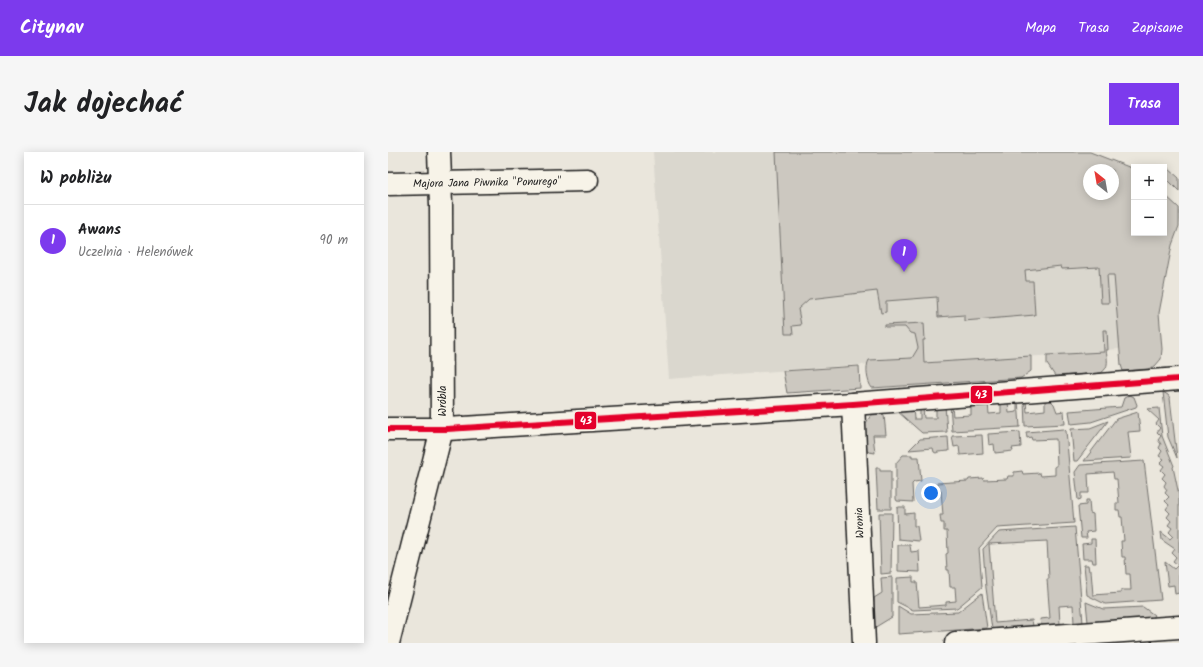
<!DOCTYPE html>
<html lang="pl">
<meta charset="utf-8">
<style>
:root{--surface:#fff;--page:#f6f6f6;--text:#202124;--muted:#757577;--line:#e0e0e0;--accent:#7c3aed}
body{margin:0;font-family:Kalam,sans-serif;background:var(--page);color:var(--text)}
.controls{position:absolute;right:12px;top:12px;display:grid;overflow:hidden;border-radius:0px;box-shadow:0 2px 10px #0003}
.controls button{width:36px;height:36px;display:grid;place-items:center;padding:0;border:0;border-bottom:1px solid var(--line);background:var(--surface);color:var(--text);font:20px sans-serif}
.compass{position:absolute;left:695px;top:12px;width:36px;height:36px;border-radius:50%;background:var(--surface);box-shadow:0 2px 10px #0003;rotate:329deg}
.you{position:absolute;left:543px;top:341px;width:14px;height:14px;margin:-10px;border:3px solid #fff;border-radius:50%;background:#1a73e8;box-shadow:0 0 0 6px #1a73e833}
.badge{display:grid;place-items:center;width:26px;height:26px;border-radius:50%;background:var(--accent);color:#fff;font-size:13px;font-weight:700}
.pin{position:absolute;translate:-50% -33px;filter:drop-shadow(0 1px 2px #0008)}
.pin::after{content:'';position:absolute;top:21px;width:14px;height:12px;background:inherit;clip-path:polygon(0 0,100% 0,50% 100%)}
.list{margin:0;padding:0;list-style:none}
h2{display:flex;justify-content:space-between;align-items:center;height:52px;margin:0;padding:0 16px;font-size:17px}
h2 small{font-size:13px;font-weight:400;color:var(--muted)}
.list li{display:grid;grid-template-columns:26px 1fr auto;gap:12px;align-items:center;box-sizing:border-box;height:72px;padding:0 16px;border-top:1px solid var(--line)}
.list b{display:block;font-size:15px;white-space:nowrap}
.list p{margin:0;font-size:13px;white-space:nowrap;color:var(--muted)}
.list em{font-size:13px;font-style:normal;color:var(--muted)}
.map{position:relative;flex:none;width:791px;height:491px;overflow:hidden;border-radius:0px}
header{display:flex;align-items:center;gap:24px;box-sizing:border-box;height:56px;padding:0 20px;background:var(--accent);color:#fff}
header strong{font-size:19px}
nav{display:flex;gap:22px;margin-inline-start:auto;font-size:14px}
.intro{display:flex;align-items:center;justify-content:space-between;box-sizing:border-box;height:96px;padding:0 24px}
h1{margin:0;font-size:28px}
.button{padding:10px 18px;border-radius:0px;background:var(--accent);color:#fff;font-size:14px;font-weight:700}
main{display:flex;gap:24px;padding:0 24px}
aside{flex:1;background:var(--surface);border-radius:0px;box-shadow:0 2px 10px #0003}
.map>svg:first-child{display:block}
.built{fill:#dad7ce}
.green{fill:#ccc8c0;stroke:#74726e;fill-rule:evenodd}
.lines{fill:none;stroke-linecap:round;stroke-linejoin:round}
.minor-casing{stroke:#1c1c1c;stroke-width:25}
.minor{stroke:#f7f3e8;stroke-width:22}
.bus-1-casing{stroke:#f7f3e8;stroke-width:9}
.bus-1{stroke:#e4002b;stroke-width:6}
.labels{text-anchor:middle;stroke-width:3;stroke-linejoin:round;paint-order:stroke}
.street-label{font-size:11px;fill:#1c1c1c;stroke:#f7f3e8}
.line-badge{stroke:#f7f3e8;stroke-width:1.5}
.badge-label{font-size:11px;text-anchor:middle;font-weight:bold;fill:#fff}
</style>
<header>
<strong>Citynav</strong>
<nav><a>Mapa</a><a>Trasa</a><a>Zapisane</a></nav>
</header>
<div class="intro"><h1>Jak dojechać</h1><a class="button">Trasa</a></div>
<main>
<aside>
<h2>W pobliżu<small></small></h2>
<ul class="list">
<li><span class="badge">1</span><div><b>Awans</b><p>Uczelnia · Helenówek</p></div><em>90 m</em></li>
</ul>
</aside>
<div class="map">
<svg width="791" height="491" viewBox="0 0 791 491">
<rect width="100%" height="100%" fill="#eae6dc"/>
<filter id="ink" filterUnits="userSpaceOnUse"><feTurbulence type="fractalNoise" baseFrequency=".025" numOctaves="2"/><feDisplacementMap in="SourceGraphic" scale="8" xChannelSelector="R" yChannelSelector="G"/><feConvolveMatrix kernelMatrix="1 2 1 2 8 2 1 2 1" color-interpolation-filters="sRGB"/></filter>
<g filter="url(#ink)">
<!-- built -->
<path class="built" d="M265 0H664L701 42 746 66V81L764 195 716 198V200L536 211 535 209 469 213 281 227Z"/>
<!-- green -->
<g class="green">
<path d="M388 0H702L746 17V81H776V42L791 56V74L784 93 771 161 774 197 773 207 767 214 760 217 735 219 733 213 726 123H719L721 151H713L711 115 674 117 673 114 637 118 638 129H645L647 163 576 169V163L550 165 549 145 498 149V160L493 161 489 139 421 147 410 157 413 173 404 174 405 182H397ZM701 18H725V42H701Z"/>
<path d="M773 13 780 16 791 26V39L776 24V15H772Z"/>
<path d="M536 171 537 188H535L536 211 643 204V219L633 226 484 236C479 230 477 215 481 208L524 206 530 196 527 182 522 181 517 175H497V173Z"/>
<path d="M715 178H719L720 198H718C719 207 722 215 713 221L667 224 659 212V203L716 200Z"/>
<path d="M471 214 472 236 399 241 395 219Z"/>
<path d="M775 240 780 243 782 246 789 306 780 285Z"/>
<path d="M742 243 746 245 749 253 748 255 703 270 683 272 681 259 733 255 736 246Z"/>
<path d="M630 248 632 275 564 279 562 253 564 255 565 264 583 263V254L600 251 601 262 613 261V251L620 249 621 261 629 260V249Z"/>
<path d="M636 248 638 249 639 260 657 258V248H662L666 252 669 260 676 259 677 272 637 274Z"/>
<path d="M557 253 559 280 534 281 509 259 525 256 526 267H532V258L535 257 536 266H548V256Z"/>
<path d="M771 256 774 284 786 314 785 315 791 343V441L787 442 786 433 780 434 777 410 786 417 790 413 785 409 788 405 784 401 787 397 774 388 773 380 782 387 785 384 781 380 784 376 780 373 783 369 779 365 782 361 778 357 781 353 777 349 781 345 777 341 779 338 776 334 778 330 774 326 777 322 773 318 776 314 772 311 776 307 771 304 774 299 771 296 773 292 770 288 773 284 769 280 772 276 768 272 771 268 759 257Z"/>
<path d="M750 260 752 279 740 280 743 306 696 309 728 267Z"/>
<path d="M494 262 496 263 498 283H485L487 301 481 300 476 297 474 271H478L483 263Z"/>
<path d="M720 269 689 309H686L683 277 702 276Z"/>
<path d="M676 277 678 279 686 371 609 376 591 396 594 435 569 456 525 458 509 450V426L525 425V430H529L531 455 558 453V450L568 449 567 435H562L561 418H559L558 402 560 401 559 379H556V371H553L552 363H555L553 339H550L549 331 580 329 581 327 595 326 596 328 619 327 620 324H626V320L634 319 635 322 652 321 653 324 667 323V314H669L668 287 644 288 643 285 639 286 638 280Z"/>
<path d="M632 280 633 295 624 296 625 299 607 301 606 292 601 293 600 282Z"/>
<path d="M594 283 595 301 572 303 571 294 566 295 564 284Z"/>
<path d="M560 285 561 299 550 300 548 301 546 300 545 296 521 298 532 287Z"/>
<path d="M515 303H524V305H531L533 329 526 330 524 332 525 350 509 349 508 347V311Z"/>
<path d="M756 309 773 448 717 452 699 443 696 413H700L701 419H703L705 443 733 441V438H743L742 422H738L737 405H734L733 389H736L734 365H732L731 358H728V351H731L729 327H726L725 320 700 322 701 341H693V347L690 348 687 320 692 313Z"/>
<path d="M488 316H492V319H503V357H490Z"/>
<path d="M698 348H701L702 361 705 362 706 379 698 380 699 386H693L690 354 698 353Z"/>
<path d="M511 355H517V362L526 361V374H529L531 389 510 387 509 356Z"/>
<path d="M491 361H504L503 421 493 422Z"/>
<path d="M687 375 695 471H686L685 453 671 454 672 472 653 473 652 467 662 466 659 427H661L659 389 601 392 607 471 644 468 645 474 604 477 598 436 595 397 611 380Z"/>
<path d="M703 387H707L708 411H705L704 407H695L694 392 703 391Z"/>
<path d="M510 393H522L523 400 531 399 532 420 510 419Z"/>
<path d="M504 425V465L486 476V446L494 441 493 426Z"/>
<path d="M594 441 599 476 510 482V454L523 462 570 460Z"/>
<path d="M698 450 715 457 755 455 766 463 764 466 700 470Z"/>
</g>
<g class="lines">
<defs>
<g id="minor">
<path d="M0 32 199 28"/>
<path d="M465 252 476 491"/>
<path d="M0 277H59L465 252 791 227"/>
<path d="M0 491 54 277 53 53 51 0"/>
<path d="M568 491 791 475"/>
</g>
</defs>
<!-- minor casing -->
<use href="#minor" class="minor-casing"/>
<!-- minor -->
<use href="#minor" class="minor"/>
<defs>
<path id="bus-1" d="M0 277H59L465 252 791 227"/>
</defs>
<!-- bus-1 casing -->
<use href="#bus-1" class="bus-1-casing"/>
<!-- bus-1 -->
<use href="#bus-1" class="bus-1"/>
</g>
</g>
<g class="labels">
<!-- street labels -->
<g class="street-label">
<text transform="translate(99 30) rotate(-1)" y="4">Majora Jana Piwnika "Ponurego"</text>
<text transform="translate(54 249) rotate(-90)" y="4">Wróbla</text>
<text transform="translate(471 371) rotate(-93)" y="4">Wronia</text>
</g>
</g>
<g class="line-badge">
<rect x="582" y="233" width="23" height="19" rx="4" fill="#e4002b"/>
<rect x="186" y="259" width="23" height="19" rx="4" fill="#e4002b"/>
</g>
<g class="badge-label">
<text x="593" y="246">43</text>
<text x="198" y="272">43</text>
</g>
</svg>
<div class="controls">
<button>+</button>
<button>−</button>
</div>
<svg class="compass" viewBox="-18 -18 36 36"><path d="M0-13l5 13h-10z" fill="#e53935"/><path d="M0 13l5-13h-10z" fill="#757577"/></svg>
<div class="you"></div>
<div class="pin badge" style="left:516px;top:120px">1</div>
</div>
</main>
